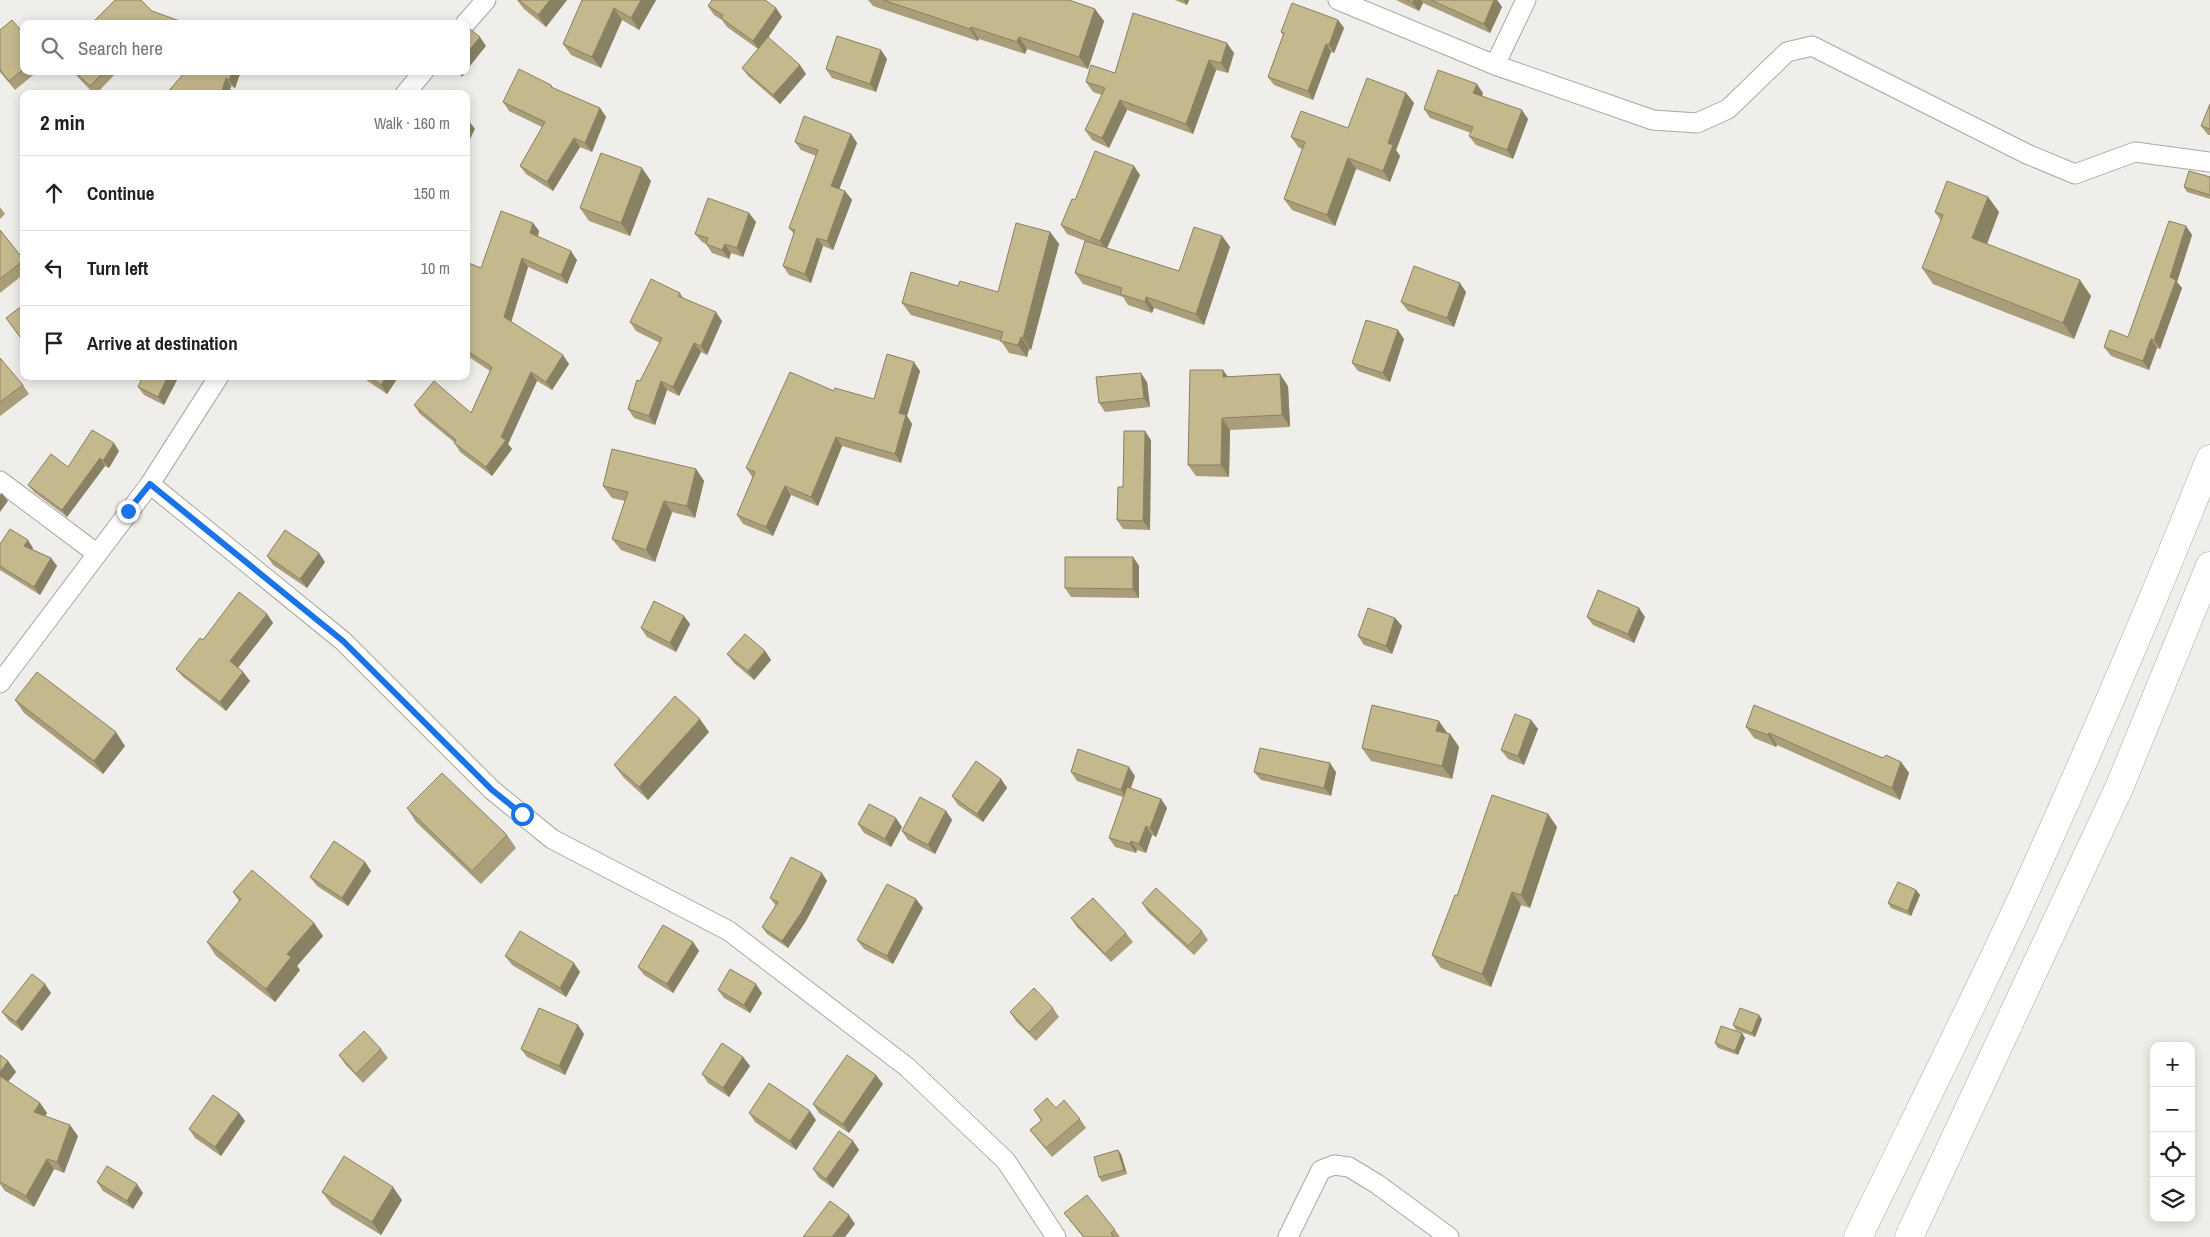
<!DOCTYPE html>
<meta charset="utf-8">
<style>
:root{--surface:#fff;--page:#f2f2f2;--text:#202124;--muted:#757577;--line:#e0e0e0}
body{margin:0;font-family:"Archivo Narrow",sans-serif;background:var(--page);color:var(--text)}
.controls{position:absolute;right:15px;bottom:15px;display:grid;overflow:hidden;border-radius:10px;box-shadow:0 2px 12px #0003}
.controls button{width:45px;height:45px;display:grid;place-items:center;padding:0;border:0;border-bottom:1px solid var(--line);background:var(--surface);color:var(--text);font:25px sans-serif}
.stop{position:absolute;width:15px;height:15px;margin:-11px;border:4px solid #1a73e8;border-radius:50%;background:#fff}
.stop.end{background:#1a73e8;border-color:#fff;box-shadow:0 1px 5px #0008}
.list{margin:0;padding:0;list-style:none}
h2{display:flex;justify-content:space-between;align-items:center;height:65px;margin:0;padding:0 20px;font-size:21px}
h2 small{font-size:16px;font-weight:400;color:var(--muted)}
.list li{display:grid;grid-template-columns:32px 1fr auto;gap:15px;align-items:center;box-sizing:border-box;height:75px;padding:0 20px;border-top:1px solid var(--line)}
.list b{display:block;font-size:19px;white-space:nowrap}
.list em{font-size:16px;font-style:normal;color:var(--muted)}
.icon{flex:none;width:28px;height:28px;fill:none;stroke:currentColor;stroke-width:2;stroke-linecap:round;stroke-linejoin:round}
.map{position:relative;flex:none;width:2210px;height:1237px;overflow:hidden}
.search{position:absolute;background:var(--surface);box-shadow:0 2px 12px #0003;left:20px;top:20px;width:450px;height:55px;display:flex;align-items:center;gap:12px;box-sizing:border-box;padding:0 18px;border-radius:10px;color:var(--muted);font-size:19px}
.panel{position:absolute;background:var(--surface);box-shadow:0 2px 12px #0003;left:20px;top:90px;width:450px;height:290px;border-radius:10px}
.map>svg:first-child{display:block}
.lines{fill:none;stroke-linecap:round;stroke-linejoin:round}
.street-casing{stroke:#a9a8a4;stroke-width:21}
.primary-casing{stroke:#a9a8a4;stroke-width:29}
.street{stroke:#fff;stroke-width:19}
.primary{stroke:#fff;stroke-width:28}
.wall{fill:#a99e79}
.shaded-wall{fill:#898163}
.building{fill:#c4b88d;stroke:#898163}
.route{stroke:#1a73e8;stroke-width:6}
</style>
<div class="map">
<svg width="2210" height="1237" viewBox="0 0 2210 1237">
<rect width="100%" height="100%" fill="#efeeea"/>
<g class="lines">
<defs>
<g id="street">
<path d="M1338 0 1495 65 1653 120 1697 123 1728 109 1787 52 1812 46 2027 154 2075 174 2135 152 2210 162"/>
<path d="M465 24 486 0"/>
<path d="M1495 65 1526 0"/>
<path d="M405 94 424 71"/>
<path d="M0 481 96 553"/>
<path d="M150 484 343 641 492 790 552 839 729 931 907 1067 1006 1161 1056 1237"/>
<path d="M0 683 150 484 219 376"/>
<path d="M1288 1237 1321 1170 1334 1165 1349 1167 1377 1184 1449 1237"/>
</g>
<g id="primary">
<path d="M1858 1237C1915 1120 1974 1003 2028 885 2092 744 2153 602 2210 459"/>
<path d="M1909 1237 2119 788 2210 566"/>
</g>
</defs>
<!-- street casing -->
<use href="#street" class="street-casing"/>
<!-- primary casing -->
<use href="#primary" class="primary-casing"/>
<!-- street -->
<use href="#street" class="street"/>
<!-- primary -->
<use href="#primary" class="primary"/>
</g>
<!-- wall -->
<g class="wall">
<path d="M517 0H567L546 27 524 9Z"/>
<path d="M582 0H656L639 30 622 20 601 68 571 55 563 44Z"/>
<path d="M868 0H1069L1104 21 1088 69 1027 49 1025 54 979 39 978 41 873 6Z"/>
<path d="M1175 0H1189L1187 5Z"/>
<path d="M1396 0H1497L1502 7 1490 33 1423 3 1419 11Z"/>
<path d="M708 6 776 8 782 17 768 38 806 74 780 104 748 76 742 68 758 49 727 27 722 20 714 15Z"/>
<path d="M1338 20 1344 28 1334 53 1331 52 1313 100 1274 85 1268 77 1283 35 1281 32Z"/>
<path d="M0 30 24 34V71H38L15 90 0 72Z"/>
<path d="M1234 53 1228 73 1216 70 1193 134 1127 110 1109 148 1092 140 1085 130 1102 95 1093 92 1086 82 1115 73Z"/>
<path d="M887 59 876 92 832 78 826 69Z"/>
<path d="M72 71H118L96 94H94Z"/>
<path d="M179 71H241L235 88 231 86 229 94H166L184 73Z"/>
<path d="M551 85 553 88 600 108 606 117 592 152 580 147 553 191 526 174 520 166 542 127 509 111 503 102Z"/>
<path d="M1406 93 1414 103 1396 150 1400 156 1390 182 1356 169 1335 226 1292 210 1284 199 1303 149 1299 148 1291 137 1348 128Z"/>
<path d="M1483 93 1482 96 1528 119 1513 159 1476 145 1469 136 1471 133 1430 118 1424 109Z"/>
<path d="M2210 104V135H2208L2201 126Z"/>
<path d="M851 134 857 143 839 189 845 191 852 200 833 250 823 246 811 283 789 275 783 266 794 234 789 228 816 156 801 150 795 142Z"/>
<path d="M1140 175 1107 248 1179 271 1222 236 1230 247 1204 325 1154 308 1152 313 1128 305 1123 297 1083 284 1075 273 1085 241 1067 234 1061 225 1075 200Z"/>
<path d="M2210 177V199L2187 192 2184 187Z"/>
<path d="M651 181 630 236 589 221 580 208Z"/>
<path d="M1988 197 1999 212 1987 244 2091 296 2074 339 1933 284 1922 268 1941 221 1935 212Z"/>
<path d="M0 207 5 214 0 219Z"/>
<path d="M749 213 756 222 743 257 731 253 729 259 712 253 706 244 702 242 695 234Z"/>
<path d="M533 223 539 231 538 237 577 260 567 284 528 267 511 322 569 364 552 390 537 381 508 444 512 449 492 476 460 452 454 442 420 414 414 405 471 413 490 371 466 355V262L481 268Z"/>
<path d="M2186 226 2192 235 2177 282 2182 288 2160 349 2157 348 2149 370 2111 356 2104 347 2128 337Z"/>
<path d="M0 230 24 260V274L0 293Z"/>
<path d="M1050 232 1059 244 1031 350 1029 349 1027 357 1009 353 1001 341 911 315 902 303 958 286 998 292Z"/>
<path d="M1466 292 1454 327 1408 311 1401 302Z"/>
<path d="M680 293 684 299 722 321 707 355 701 352 679 396 667 390 655 425 634 418 628 409 660 343 636 331 630 322Z"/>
<path d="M24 306V342L6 318Z"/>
<path d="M1404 339 1390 382 1358 371 1352 363Z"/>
<path d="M0 358 23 385 29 394 0 416Z"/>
<path d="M1223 370 1228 377 1288 386 1290 427 1230 430 1229 477 1196 476 1188 465Z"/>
<path d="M920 371 907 416 912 424 901 463 842 446 818 506 791 495 773 536 743 524 737 515 753 478 746 468 874 399Z"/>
<path d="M179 376 164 405 144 395 138 387Z"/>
<path d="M360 376H399L387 394Z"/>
<path d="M1147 382 1150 407 1105 412 1099 403Z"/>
<path d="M1151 440 1150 530 1123 529 1117 520 1123 487Z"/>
<path d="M119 451 109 468 105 466 67 517 34 492 28 485 68 467Z"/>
<path d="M696 469 704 481 695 518 672 512 655 562 621 550 612 539 625 501 612 498 603 486Z"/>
<path d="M0 544 33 548 32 549 51 558 57 566 40 595 0 570Z"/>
<path d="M267 556 325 562 307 588 273 565Z"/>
<path d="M1133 557 1139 566V598L1071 597 1065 588Z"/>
<path d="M267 614 273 623 238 668 243 672 250 681 226 711 183 677 176 669 203 640Z"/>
<path d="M1587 617H1645L1634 643 1593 625Z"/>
<path d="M1395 618 1402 626 1392 654 1364 645 1358 636Z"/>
<path d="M690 624 676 652 647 637 641 628Z"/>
<path d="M765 651 771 660 754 680 734 663 727 654Z"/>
<path d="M15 700 125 746 103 774 24 713Z"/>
<path d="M1531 720 1538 729 1524 765 1508 759 1501 750Z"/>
<path d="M1746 727 1883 758 1901 762 1909 773 1900 800 1777 745 1776 747 1754 738Z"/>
<path d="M709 732 648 800 624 778 614 765Z"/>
<path d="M1450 734 1459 747 1452 779 1371 761 1362 748Z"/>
<path d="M1071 772 1135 776 1131 788 1161 799 1167 808 1156 837 1152 835 1146 853 1137 850 1136 853 1115 847 1109 838 1123 797 1077 781Z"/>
<path d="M1254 772H1336L1331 796 1261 780Z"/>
<path d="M1001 779 1007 788 983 822 958 805 952 796Z"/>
<path d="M407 808 507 835 516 848 481 884 416 822Z"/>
<path d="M946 811 952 820 935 854 908 840 902 831Z"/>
<path d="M1548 814 1557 827 1530 908 1521 905 1491 987 1441 968 1432 955 1457 896Z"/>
<path d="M858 824 902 827 891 847 864 833Z"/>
<path d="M365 862 371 871 348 906 317 886 310 877Z"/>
<path d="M827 881 806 921 788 948 767 934 762 927 776 906 770 898Z"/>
<path d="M1916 890 1920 895 1911 916 1891 908 1888 903Z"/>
<path d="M233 892 314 923 323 936 297 966 300 970 275 1002 216 956 207 942 239 901Z"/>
<path d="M1142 903 1202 931 1208 940 1194 955 1148 912Z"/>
<path d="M923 908 893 964 864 949 857 940Z"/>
<path d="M1071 918 1126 933 1133 942 1111 962 1077 927Z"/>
<path d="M693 942 699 951 673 993 644 975 638 967Z"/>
<path d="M505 956 580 972 566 997 512 965Z"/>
<path d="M718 990 762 993 750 1013 724 998Z"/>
<path d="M51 993 22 1031 9 1021 2 1012Z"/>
<path d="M1053 1008 1059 1017 1036 1041 1016 1021 1010 1012Z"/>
<path d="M1762 1019 1755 1037 1736 1030 1733 1025Z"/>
<path d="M1742 1033 1745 1038 1738 1055 1718 1048 1715 1043Z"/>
<path d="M584 1034 565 1075 527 1057 521 1049Z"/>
<path d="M381 1049 388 1058 363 1083 345 1064 339 1055Z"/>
<path d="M0 1055 8 1061 16 1072 8 1082 40 1103 47 1113 45 1116 78 1136 64 1173 54 1169 34 1207 5 1191 0 1184Z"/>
<path d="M743 1057 750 1066 729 1097 708 1083 702 1074Z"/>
<path d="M883 1084 849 1133 819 1113 813 1104Z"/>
<path d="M1056 1108 1080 1119 1086 1128 1052 1157 1037 1139 1030 1130 1041 1121 1034 1110Z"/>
<path d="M239 1113 245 1121 221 1156 195 1138 189 1129Z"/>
<path d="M749 1113 816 1120 796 1150 755 1122Z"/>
<path d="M853 1141 859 1150 833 1188 819 1178 813 1169Z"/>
<path d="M1121 1154 1127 1174 1102 1182 1099 1177Z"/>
<path d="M97 1182 143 1193 133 1209 103 1191Z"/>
<path d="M322 1192 402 1200 381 1235 332 1205Z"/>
<path d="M1064 1213 1115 1230 1120 1237H1083Z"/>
</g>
<!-- shaded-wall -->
<g class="shaded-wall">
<path d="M550 0H567L546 27 538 15Z"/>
<path d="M641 0H656L639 30 631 18Z"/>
<path d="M1184 0H1189L1187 5Z"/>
<path d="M1414 0H1421L1423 3 1419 11 1412 3Z"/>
<path d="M1494 0H1497L1502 7 1490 33 1484 24Z"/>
<path d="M614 8 622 20 601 68 592 57Z"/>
<path d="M776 8 782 17 759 50 753 41Z"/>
<path d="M1095 9 1104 21 1088 69 1079 57Z"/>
<path d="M1338 20 1344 28 1334 53 1329 45Z"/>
<path d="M971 27 979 39 978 41 970 29Z"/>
<path d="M480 37 486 46 466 71V54Z"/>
<path d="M1019 37 1027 49 1025 54 1017 42Z"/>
<path d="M1227 43 1234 53 1228 73 1221 63Z"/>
<path d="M1326 44 1331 52 1313 100 1308 91Z"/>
<path d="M881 50 887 59 876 92 870 84Z"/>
<path d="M1209 60 1216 70 1193 134 1186 124Z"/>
<path d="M800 65 806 74 780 104 773 95Z"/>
<path d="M233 71H241L235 88 229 80Z"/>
<path d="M458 71H466L462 77Z"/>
<path d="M226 78 231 86 229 94H221Z"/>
<path d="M1477 84 1483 93 1480 102 1473 93Z"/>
<path d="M1406 93 1414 103 1396 150 1400 156 1390 182 1383 171 1388 143Z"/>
<path d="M1120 100 1127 110 1109 148 1102 138Z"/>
<path d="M600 108 606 117 592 152 585 143Z"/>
<path d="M1522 110 1528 119 1513 159 1507 150Z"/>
<path d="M469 121 475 129 466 147V125Z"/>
<path d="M851 134 857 143 837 195 831 186Z"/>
<path d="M574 138 580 147 553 191 547 182Z"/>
<path d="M1348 158 1356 169 1335 226 1327 215Z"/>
<path d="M1134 166 1140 175 1106 250 1100 241Z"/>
<path d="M642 168 651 181 630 236 621 223Z"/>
<path d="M845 191 852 200 833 250 827 241Z"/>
<path d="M1988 197 1999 212 1983 254 1972 238Z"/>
<path d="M749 213 756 222 743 257 737 248Z"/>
<path d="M533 223 539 231 536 242 530 233Z"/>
<path d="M2186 226 2192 235 2177 282 2182 288 2160 349 2154 340 2170 277Z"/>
<path d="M1050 232 1059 244 1031 350 1023 338Z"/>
<path d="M1222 236 1230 247 1204 325 1196 314Z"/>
<path d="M817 238 823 246 811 283 805 274Z"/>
<path d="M725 244 731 253 729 259 722 250Z"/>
<path d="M571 251 577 260 567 284 561 275Z"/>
<path d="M522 258 528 267 510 326 504 317Z"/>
<path d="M2080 280 2091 296 2074 339 2063 323Z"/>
<path d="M1460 283 1466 292 1454 327 1447 318Z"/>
<path d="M1146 297 1154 308 1152 313 1145 302Z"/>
<path d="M716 312 722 321 707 355 701 346Z"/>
<path d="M1398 330 1404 339 1390 382 1383 373Z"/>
<path d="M1021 337 1029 349 1027 357 1018 345Z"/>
<path d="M2151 339 2157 348 2149 370 2143 361Z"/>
<path d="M694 343 701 352 679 396 673 387Z"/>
<path d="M563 355 569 364 552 390 546 382Z"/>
<path d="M914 362 920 371 907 416 912 424 901 463 895 454 899 413Z"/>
<path d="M1223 370 1231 382 1223 377Z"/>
<path d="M531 372 537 381 508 444 512 449 492 476 486 467 501 437Z"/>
<path d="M1141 373 1147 382 1150 407 1144 398Z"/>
<path d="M1280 374 1288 386 1290 427 1282 415Z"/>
<path d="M168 376H179L164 405 158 397Z"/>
<path d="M387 376H399L387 394 381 385Z"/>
<path d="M661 381 667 390 655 425 649 416Z"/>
<path d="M1222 418 1230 430 1229 477 1221 465Z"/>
<path d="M1145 431 1151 440 1150 530 1143 521Z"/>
<path d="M836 437 842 446 818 506 811 497Z"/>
<path d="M114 443 119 451 109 468 103 461Z"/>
<path d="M100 458 105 466 67 517 62 510Z"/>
<path d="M696 469 704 481 695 518 687 506Z"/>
<path d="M785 486 791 495 773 536 766 527Z"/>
<path d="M2 493 8 501 0 512V495Z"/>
<path d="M664 501 672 512 655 562 646 550Z"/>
<path d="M28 540 33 548 29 554 24 546Z"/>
<path d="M319 553 325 562 307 588 300 579Z"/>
<path d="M1133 557 1139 566V598L1133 589Z"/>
<path d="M51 558 57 566 40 595 34 587Z"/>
<path d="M1639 608 1645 617 1634 643 1628 634Z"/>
<path d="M267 614 273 623 236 670 230 661Z"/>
<path d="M684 616 690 624 676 652 670 643Z"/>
<path d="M1395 618 1402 626 1392 654 1386 646Z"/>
<path d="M765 651 771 660 754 680 748 671Z"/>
<path d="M243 672 250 681 226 711 220 702Z"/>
<path d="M700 719 709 732 648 800 639 787Z"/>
<path d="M1531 720 1538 729 1524 765 1518 756Z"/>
<path d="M1439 721 1448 734 1436 731Z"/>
<path d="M116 732 125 746 103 774 94 761Z"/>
<path d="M1769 733 1777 745 1776 747 1768 735Z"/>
<path d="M1450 734 1459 747 1452 779 1442 766Z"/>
<path d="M1901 762 1909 773 1900 800 1892 788Z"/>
<path d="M1330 763 1336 772 1331 796 1324 788Z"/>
<path d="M1129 767 1135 776 1127 798 1121 790Z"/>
<path d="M1001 779 1007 788 983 822 977 814Z"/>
<path d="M1161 799 1167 808 1156 837 1150 828Z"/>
<path d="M946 811 952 820 935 854 928 845Z"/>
<path d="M1548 814 1557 827 1530 908 1521 895Z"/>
<path d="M896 818 902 827 891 847 885 839Z"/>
<path d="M1146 826 1152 835 1146 853 1139 844Z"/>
<path d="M1131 841 1137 850 1136 853 1130 844Z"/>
<path d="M365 862 371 871 348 906 342 898Z"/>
<path d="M822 873 827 881 806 921 788 948 782 941Z"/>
<path d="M1916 890 1920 895 1911 916 1908 911Z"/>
<path d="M1512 892 1521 905 1491 987 1482 974Z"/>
<path d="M916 899 923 908 893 964 887 956Z"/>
<path d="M314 923 323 936 297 966 300 970 275 1002 266 989 287 954Z"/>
<path d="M693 942 699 951 673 993 667 984Z"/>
<path d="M574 963 580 972 566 997 560 988Z"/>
<path d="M45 984 51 993 22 1031 16 1022Z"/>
<path d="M756 984 762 993 750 1013 744 1005Z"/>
<path d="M1759 1015 1762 1019 1755 1037 1752 1033Z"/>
<path d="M578 1025 584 1034 565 1075 559 1066Z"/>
<path d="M1742 1033 1745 1038 1738 1055 1735 1051Z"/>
<path d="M743 1057 750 1066 729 1097 723 1088Z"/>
<path d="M8 1061 16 1072 5 1085 0 1078V1072Z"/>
<path d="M876 1075 883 1084 849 1133 843 1124Z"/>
<path d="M40 1103 47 1113 41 1122 34 1112Z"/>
<path d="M810 1111 816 1120 796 1150 790 1141Z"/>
<path d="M239 1113 245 1121 221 1156 215 1147Z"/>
<path d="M70 1125 78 1136 64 1173 57 1162Z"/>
<path d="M853 1141 859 1150 833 1188 826 1179Z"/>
<path d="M1118 1150 1121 1154 1127 1174 1124 1170Z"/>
<path d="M47 1159 54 1169 34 1207 26 1196Z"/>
<path d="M137 1184 143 1193 133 1209 127 1201Z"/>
<path d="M393 1187 402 1200 381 1235 372 1222Z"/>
<path d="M849 1215 855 1224 845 1237H832Z"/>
</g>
<!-- building -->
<g class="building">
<path d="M115 0H141L152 11 188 24H91Z"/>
<path d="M519 0H550L538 15Z"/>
<path d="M582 0H641L631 18 614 8 592 57 563 44Z"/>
<path d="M712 0H765L776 8 753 41 721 18 723 15 708 6Z"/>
<path d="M883 0H1069L1095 9 1079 57 1019 37 1017 42 971 27 970 29Z"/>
<path d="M1407 0H1414L1412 3Z"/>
<path d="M1431 0H1494L1484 24Z"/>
<path d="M1292 3 1338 20 1329 45 1326 44 1308 91 1268 77 1284 33 1281 32Z"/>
<path d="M1133 13 1227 43 1221 63 1209 60 1186 124 1120 100 1102 138 1085 130 1105 88 1086 82 1091 65 1115 73Z"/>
<path d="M12 20 24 34V69L9 81 0 70V30Z"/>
<path d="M466 26 480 37 466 54Z"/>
<path d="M837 36 881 50 870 84 826 69Z"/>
<path d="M768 37 800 65 773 95 742 68Z"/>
<path d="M519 69 551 85V87L600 108 585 143 574 138 547 182 520 166 545 122 503 102Z"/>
<path d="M1438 70 1477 84 1473 93 1522 110 1507 150 1469 136 1473 127 1424 109Z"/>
<path d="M74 71H105L90 86Z"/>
<path d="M186 71H233L229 80 226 78 221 94H166Z"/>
<path d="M1367 78 1406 93 1388 143 1393 145 1383 171 1348 158 1327 215 1284 199 1305 142 1291 137 1301 111 1348 128Z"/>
<path d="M2210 104V129L2201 126Z"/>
<path d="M804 116 851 134 831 186 845 191 827 241 817 238 805 274 783 266 795 230 789 228 818 150 795 142Z"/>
<path d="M1095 151 1134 166 1100 241 1061 225 1072 199 1075 200Z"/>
<path d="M601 153 642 168 621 223 580 208Z"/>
<path d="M2189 171 2210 177V195L2184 187Z"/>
<path d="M1947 181 1988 197 1972 238 2080 280 2063 323 1922 268 1943 215 1935 212Z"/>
<path d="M708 198 749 213 737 248 725 244 722 250 706 244 708 238 695 234Z"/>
<path d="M501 211 533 223 530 233 571 251 561 275 522 258 504 317 563 355 546 382 531 372 501 437 506 440 486 467 454 443 456 440 414 405 434 381 471 413 492 367 466 350V262L481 268Z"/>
<path d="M2169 221 2186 226 2170 277 2176 280 2154 340 2151 339 2143 361 2104 347 2110 330 2128 337Z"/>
<path d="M1016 223 1050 232 1023 338 1021 337 1018 345 1000 341 1003 332 902 303 911 272 958 286 960 281 998 292Z"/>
<path d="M1194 227 1222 236 1196 314 1146 297 1145 302 1120 294 1122 288 1075 273 1085 241 1179 271Z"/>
<path d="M0 230 24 260 0 279Z"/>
<path d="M1414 266 1460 283 1447 318 1401 302Z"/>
<path d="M651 279 680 293 678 296 716 312 701 346 694 343 673 387 661 381 649 416 628 409 637 380 640 381 662 338 630 322Z"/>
<path d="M23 305 24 335 20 337 6 318Z"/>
<path d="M1366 320 1398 330 1383 373 1352 363Z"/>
<path d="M887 354 914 362 899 413 906 415 895 454 836 437 811 497 785 486 766 527 737 515 755 472 746 468 790 372 834 391 835 388 874 399Z"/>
<path d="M0 358 23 385 0 402Z"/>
<path d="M1190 370H1223V377L1280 374 1282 415 1222 418 1221 465H1188Z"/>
<path d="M1141 373 1144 398 1099 403 1096 377Z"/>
<path d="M143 376H168L158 397 138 387Z"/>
<path d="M368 376H387L381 385Z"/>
<path d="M92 430 114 443 103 461 100 458 62 510 28 485 51 454 68 467Z"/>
<path d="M1124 431H1145L1143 521 1117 520 1118 487H1123Z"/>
<path d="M612 449 696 469 687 506 664 501 646 550 612 539 628 492 603 486Z"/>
<path d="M10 529 28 540 24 546 51 558 34 587 0 566V544Z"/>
<path d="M285 530 319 553 300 579 267 556Z"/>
<path d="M1065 557H1133V589L1065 588Z"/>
<path d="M1598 590 1639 608 1628 634 1587 617Z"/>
<path d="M239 592 267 614 230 661 243 672 220 702 176 669 200 638 203 640Z"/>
<path d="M654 601 684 616 670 643 641 628Z"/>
<path d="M1368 608 1395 618 1386 646 1358 636Z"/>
<path d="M745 634 765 651 748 671 727 654Z"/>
<path d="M37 672 116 732 94 761 15 700Z"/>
<path d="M675 696 700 719 639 787 614 765Z"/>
<path d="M1372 705 1439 721 1436 731 1450 734 1442 766 1362 748Z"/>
<path d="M1754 705 1883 758 1886 755 1901 762 1892 788 1769 733 1768 735 1746 727Z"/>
<path d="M1515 714 1531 720 1518 756 1501 750Z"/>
<path d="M1260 748 1330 763 1324 788 1254 772Z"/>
<path d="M1078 749 1129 767 1121 790 1071 772Z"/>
<path d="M976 761 1001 779 977 814 952 796Z"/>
<path d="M442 773 507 835 472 871 407 808Z"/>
<path d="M1127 787 1161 799 1150 828 1146 826 1139 844 1131 841 1130 844 1109 838Z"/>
<path d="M1492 795 1548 814 1521 895 1512 892 1482 974 1432 955 1455 895 1457 896Z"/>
<path d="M920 797 946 811 928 845 902 831Z"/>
<path d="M869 804 896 818 885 839 858 824Z"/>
<path d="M334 841 365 862 342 898 310 877Z"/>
<path d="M791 857 822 873 801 913 782 941 762 927 778 902 770 898Z"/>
<path d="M252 870 314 923 287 954 291 957 266 989 207 942 241 899 233 892Z"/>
<path d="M1898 882 1916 890 1908 911 1888 903Z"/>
<path d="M887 884 916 899 887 956 857 940Z"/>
<path d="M1156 888 1202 931 1188 946 1142 903Z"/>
<path d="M1093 898 1126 933 1105 954 1071 918Z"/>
<path d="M663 925 693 942 667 984 638 967Z"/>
<path d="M520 931 574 963 560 988 505 956Z"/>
<path d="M730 969 756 984 744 1005 718 990Z"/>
<path d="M32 974 45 984 16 1022 2 1012Z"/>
<path d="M1034 988 1053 1008 1029 1032 1010 1012Z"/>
<path d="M539 1008 578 1025 559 1066 521 1049Z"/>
<path d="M1740 1008 1759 1015 1752 1033 1733 1025Z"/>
<path d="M1721 1026 1742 1033 1735 1051 1715 1043Z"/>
<path d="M364 1031 381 1049 356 1074 339 1055Z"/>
<path d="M722 1043 743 1057 723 1088 702 1074Z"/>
<path d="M0 1055 8 1061 0 1072Z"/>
<path d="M847 1055 876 1075 843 1124 813 1104Z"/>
<path d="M0 1076 40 1103 34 1112 70 1125 57 1162 47 1159 26 1196 0 1182Z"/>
<path d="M769 1083 810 1111 790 1141 749 1113Z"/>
<path d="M213 1095 239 1113 215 1147 189 1129Z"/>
<path d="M1047 1098 1056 1108 1064 1100 1080 1119 1046 1148 1030 1130 1042 1120 1034 1110Z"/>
<path d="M839 1131 853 1141 826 1179 813 1169Z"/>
<path d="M1118 1150 1124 1170 1099 1177 1094 1157Z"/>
<path d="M344 1156 393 1187 372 1222 322 1192Z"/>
<path d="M107 1166 137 1184 127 1201 97 1182Z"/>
<path d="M1087 1195 1115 1230 1111 1233 1113 1237H1084L1064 1213Z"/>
<path d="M830 1201 849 1215 832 1237H803Z"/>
</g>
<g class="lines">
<!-- route -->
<path class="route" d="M128 511 150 484 343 641 492 790 522 814"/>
</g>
</svg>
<div class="controls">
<button>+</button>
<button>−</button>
<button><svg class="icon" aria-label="locate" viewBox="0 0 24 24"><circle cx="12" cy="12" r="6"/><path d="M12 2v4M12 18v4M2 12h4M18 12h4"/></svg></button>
<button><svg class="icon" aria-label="layers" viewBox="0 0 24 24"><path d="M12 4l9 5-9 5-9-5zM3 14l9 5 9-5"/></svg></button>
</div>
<div class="stop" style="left:522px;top:814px"></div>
<div class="stop end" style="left:128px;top:511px"></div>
<div class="search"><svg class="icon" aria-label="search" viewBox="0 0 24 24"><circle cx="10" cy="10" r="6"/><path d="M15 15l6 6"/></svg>Search here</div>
<section class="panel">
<h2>2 min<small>Walk · 160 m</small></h2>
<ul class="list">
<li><svg class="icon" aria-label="ahead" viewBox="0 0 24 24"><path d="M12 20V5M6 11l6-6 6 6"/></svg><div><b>Continue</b></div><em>150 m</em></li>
<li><svg class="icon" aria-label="left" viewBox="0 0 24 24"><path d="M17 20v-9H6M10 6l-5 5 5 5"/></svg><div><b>Turn left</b></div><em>10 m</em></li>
<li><svg class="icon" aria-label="arrive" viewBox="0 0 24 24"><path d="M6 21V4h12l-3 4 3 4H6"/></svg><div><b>Arrive at destination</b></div></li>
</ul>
</section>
</div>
